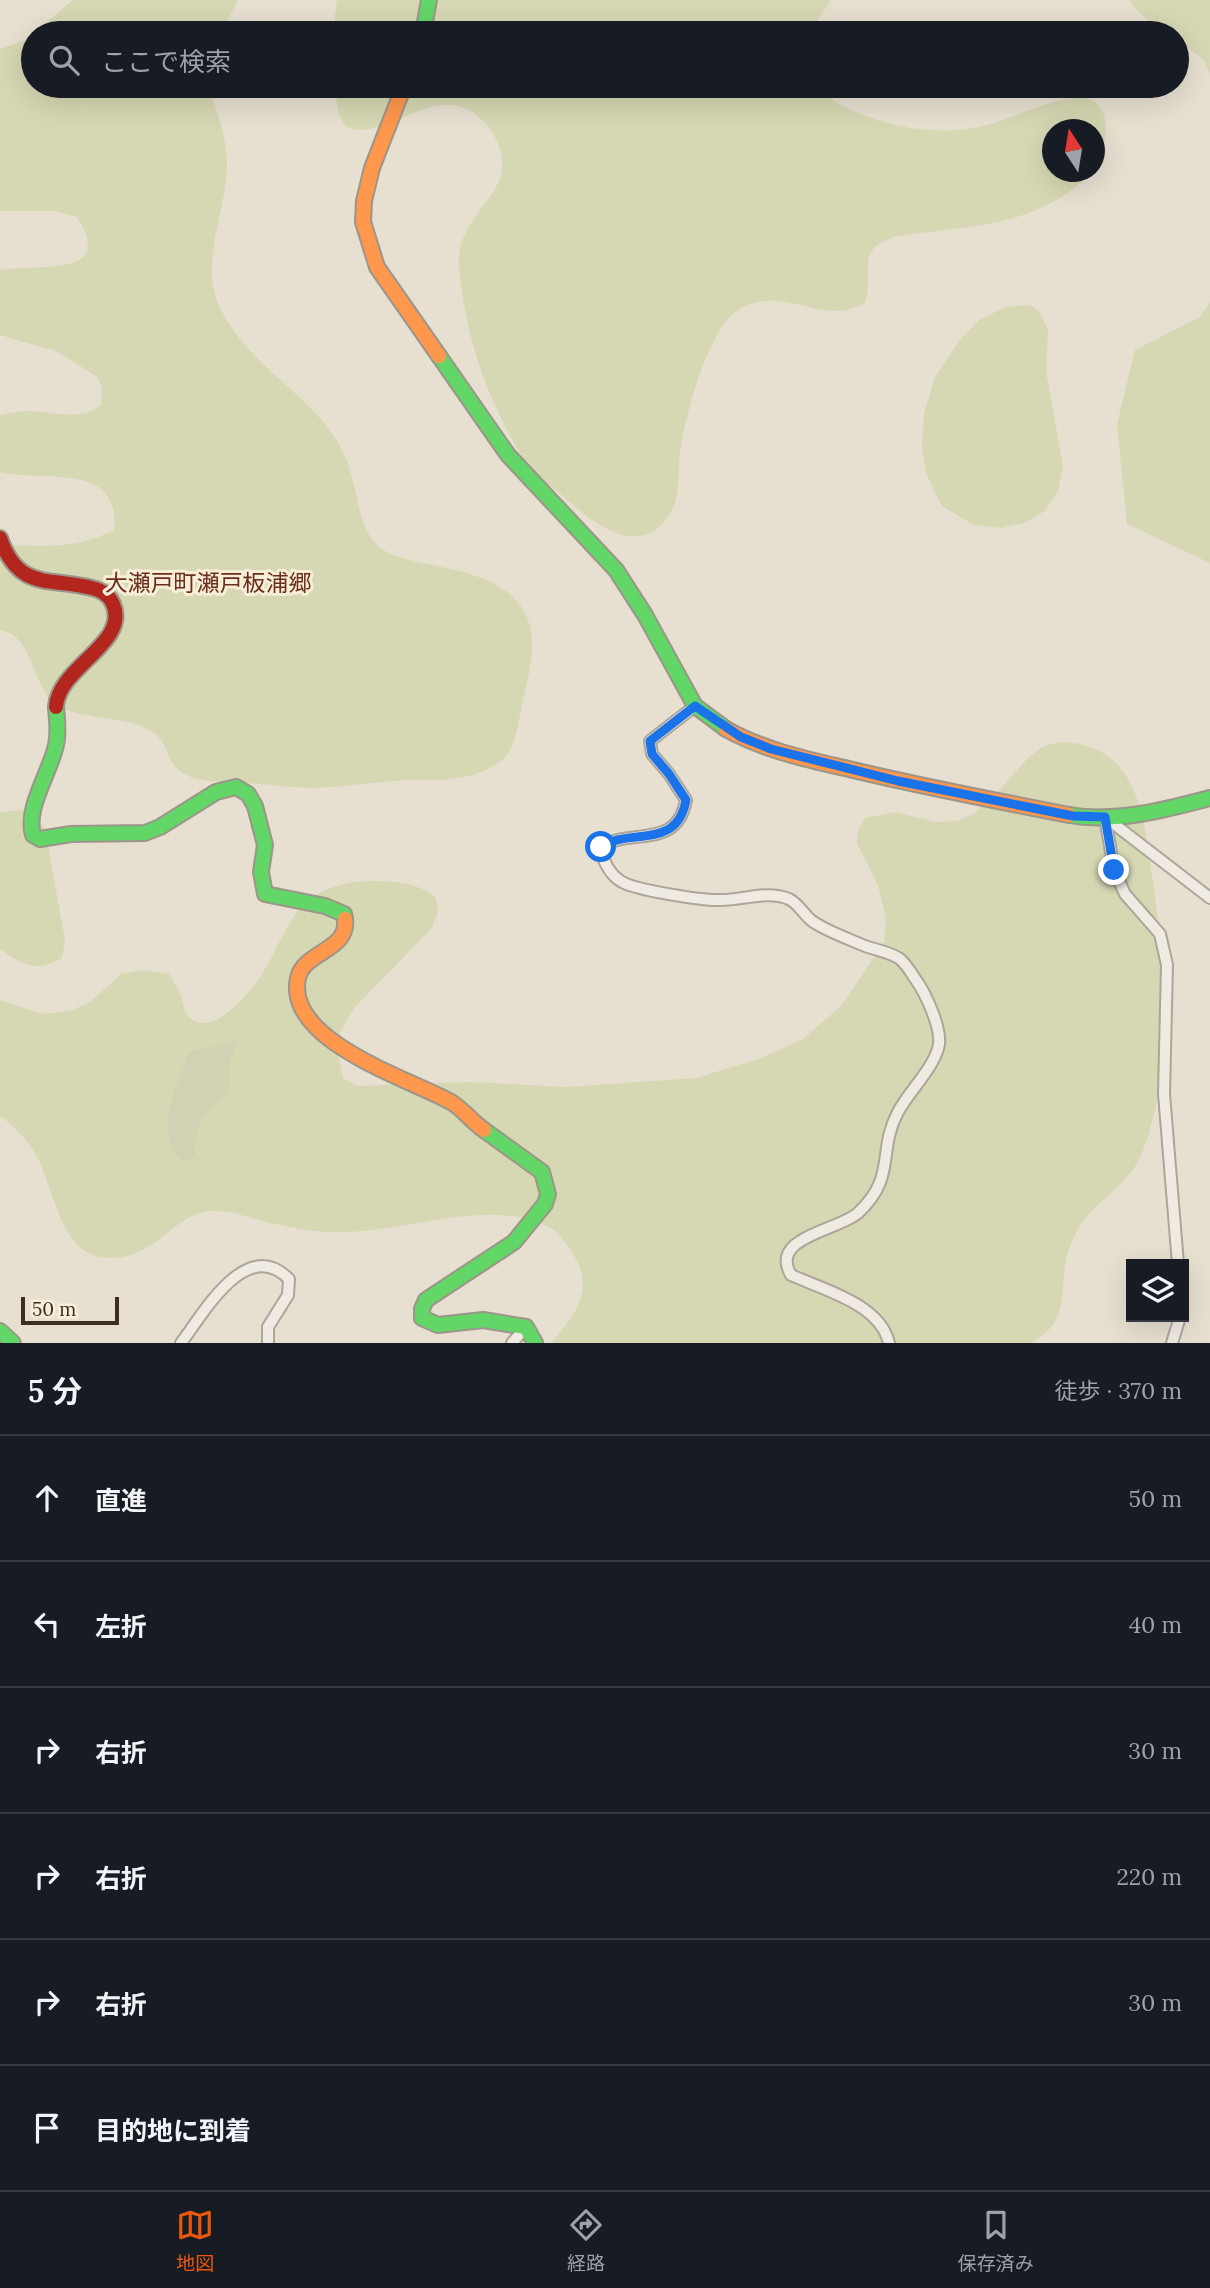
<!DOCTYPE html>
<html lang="ja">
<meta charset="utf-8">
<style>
:root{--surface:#171b24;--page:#20242c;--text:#f1f3f6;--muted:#9ea1a6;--line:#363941;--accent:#ea580c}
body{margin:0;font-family:Lora,"Noto Sans JP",serif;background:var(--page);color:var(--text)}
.controls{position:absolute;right:21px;bottom:21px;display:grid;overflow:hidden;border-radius:0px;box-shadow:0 7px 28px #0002}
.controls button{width:63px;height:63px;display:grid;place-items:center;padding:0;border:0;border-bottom:2px solid var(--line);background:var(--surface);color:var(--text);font:35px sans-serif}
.compass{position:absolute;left:1042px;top:119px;width:63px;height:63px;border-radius:50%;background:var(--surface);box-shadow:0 7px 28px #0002;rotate:348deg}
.scale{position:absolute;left:21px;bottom:18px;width:98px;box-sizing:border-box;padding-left:7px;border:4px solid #3d2e20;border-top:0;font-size:19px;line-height:24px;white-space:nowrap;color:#3d2e20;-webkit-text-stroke:5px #f7eed8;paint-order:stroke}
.stop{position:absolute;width:21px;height:21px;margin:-16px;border:5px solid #1a73e8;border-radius:50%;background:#fff}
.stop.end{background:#1a73e8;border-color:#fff;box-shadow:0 2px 7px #0008}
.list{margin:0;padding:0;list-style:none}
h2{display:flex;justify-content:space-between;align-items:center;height:91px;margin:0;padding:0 28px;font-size:30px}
h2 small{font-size:23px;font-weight:400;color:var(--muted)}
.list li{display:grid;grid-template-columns:46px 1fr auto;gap:21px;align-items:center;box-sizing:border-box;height:126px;padding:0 28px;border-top:2px solid var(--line)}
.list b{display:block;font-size:26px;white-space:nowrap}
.list em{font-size:23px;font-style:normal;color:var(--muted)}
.icon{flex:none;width:38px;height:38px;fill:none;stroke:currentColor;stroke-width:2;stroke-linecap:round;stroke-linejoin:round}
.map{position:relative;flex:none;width:1210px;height:1343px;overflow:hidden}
.search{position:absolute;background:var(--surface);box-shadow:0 7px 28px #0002;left:21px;right:21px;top:21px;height:77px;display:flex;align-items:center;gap:18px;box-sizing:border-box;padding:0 24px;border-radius:38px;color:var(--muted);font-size:26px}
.sheet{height:847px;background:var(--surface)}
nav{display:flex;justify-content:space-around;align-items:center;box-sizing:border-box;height:98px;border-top:2px solid var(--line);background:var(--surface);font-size:19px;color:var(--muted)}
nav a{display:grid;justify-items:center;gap:4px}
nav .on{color:var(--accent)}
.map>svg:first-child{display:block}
.green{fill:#d6d7b3}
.cemetery{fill:#d1d1b3}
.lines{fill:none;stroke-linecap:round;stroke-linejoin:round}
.street-casing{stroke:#ada599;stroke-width:14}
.fast-casing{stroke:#9c958a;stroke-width:18}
.slow-casing{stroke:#9c958a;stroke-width:18}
.jam-casing{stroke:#9c958a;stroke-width:18}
.street{stroke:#efebe3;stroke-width:10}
.fast{stroke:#63d668;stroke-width:14}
.slow{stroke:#ff974d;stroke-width:14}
.jam{stroke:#b3261e;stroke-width:14}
.route{stroke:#1a73e8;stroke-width:9}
.labels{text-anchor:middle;stroke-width:6;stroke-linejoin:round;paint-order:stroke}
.quarter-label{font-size:23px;fill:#6b2e1e;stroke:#f7eed8}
</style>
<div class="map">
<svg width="1210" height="1343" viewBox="0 0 1210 1343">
<rect width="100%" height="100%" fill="#e7e0d1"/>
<!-- green -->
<g class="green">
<path d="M73 0H238L221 33H34Z"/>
<path d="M337 0H831L809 33H333Z"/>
<path d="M1129 0H1210V74L1203 59 1177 40V33C1159 33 1139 14 1129 0Z"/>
<path d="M33 34V86H208C217 110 226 135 227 161 228 209 198 262 220 308 248 365 306 391 337 441 343 452 348 462 351 474 359 498 358 527 378 546 386 553 399 557 410 560 447 570 495 572 520 605 544 637 526 680 520 715 517 730 514 750 502 760 492 768 477 775 464 777 440 782 416 779 393 781 367 783 341 787 315 788 291 788 267 784 244 783 224 781 198 784 181 772 162 758 173 739 141 726 115 716 72 719 53 702 34 684 32 648 13 635 9 632 4 631 0 630V544C39 547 79 549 114 530 121 460 43 483 0 472V415C9 413 19 411 29 411 53 412 81 421 101 405L102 387 97 377 88 371 56 351 0 335V270C36 263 117 280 77 217L54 211H0V49L26 40Z"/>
<path d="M334 86H812C861 125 941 143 1000 121 1020 114 1062 96 1082 98 1117 101 1106 149 1095 169L1094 130H1052V172H1092C1040 227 969 226 898 236 852 249 876 269 865 303 855 308 846 311 834 311 801 310 770 288 737 311 708 330 687 412 681 445 678 464 680 485 675 503 670 516 661 529 648 534 617 544 587 517 565 498 553 487 535 476 526 462 492 410 469 348 461 285 460 273 457 261 460 249 466 221 488 205 499 181 507 164 499 140 488 126 445 77 406 128 361 130 356 130 350 128 346 127L339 115Z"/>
<path d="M1210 302V563L1127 524 1117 424 1135 350 1200 317Z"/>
<path d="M1030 305 1039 311 1048 330 1046 371 1063 466 1058 491 1045 511 1024 523 1002 528 974 525 942 506 935 493 926 472 922 447 924 413 935 377 959 341 979 320 1006 307Z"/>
<path d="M1060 742C1090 743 1114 753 1129 781 1143 806 1146 835 1150 863 1164 950 1175 1051 1148 1136 1145 1145 1141 1157 1136 1165 1116 1196 1085 1206 1070 1246 1055 1287 1076 1318 1031 1343H551C573 1318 594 1292 576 1259 569 1247 561 1234 549 1227 487 1195 396 1236 329 1232 309 1231 286 1227 266 1222 247 1217 230 1210 210 1211 172 1213 153 1266 100 1257 58 1250 54 1182 33 1150 24 1137 13 1125 0 1116V1000L42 1014 70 1011 90 1002 121 974 143 970 169 974C173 981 177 987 180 993 183 1001 183 1011 189 1017 212 1040 251 992 262 974 274 956 281 935 293 918 297 911 305 903 311 898 330 885 354 880 377 881 399 882 419 883 436 898L438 912 432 928 355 1007 341 1030 337 1049 343 1078 358 1086 468 1082 567 1087 696 1078 761 1058 803 1039 842 1005 884 942 886 920 878 885 857 843 858 830 865 818 895 812 936 822 957 821 975 813 992 798 1030 756 1044 746Z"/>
<path d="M23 810 37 817 45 828 65 940 62 958C35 973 23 965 0 949V812Z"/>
</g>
<!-- cemetery -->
<path class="cemetery" d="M237 1041 229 1065V1093C204 1113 194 1122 195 1156L182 1162C153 1132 177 1086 189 1052Z"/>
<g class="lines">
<defs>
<g id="street">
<path d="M695 706 650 741 652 754 669 774 686 800C677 851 630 827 601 847 602 860 610 875 622 882 636 890 703 901 721 900 744 900 767 890 789 899 798 903 804 915 812 921 826 931 849 939 865 946 876 950 890 952 900 959 906 964 912 974 916 980 926 994 941 1027 939 1044 936 1066 908 1092 898 1112 877 1151 897 1177 858 1213 837 1231 769 1237 791 1275 824 1290 880 1304 889 1343"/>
<path d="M1105 817 1114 870 1125 894 1160 934 1167 965 1164 1094 1178 1264"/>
<path d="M1105 817 1210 898"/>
<path d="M181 1343C204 1313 246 1236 289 1279L288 1295 268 1327V1343"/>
<path d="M512 1343 526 1327"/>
<path d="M1172 1343 1180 1317"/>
</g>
<g id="fast">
<path d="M423 33 429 0"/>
<path d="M439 356 508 455 616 570 645 615 695 706 726 729"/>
<path d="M56 707C57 720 59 732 56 745 50 773 25 808 33 835L40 839 71 834 145 833 160 827 216 792 236 787 248 794 255 806 265 845 261 872 265 894 325 906 344 914 345 919"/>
<path d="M1069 815C1116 823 1165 810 1210 798"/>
<path d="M484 1130 542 1172 548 1194 545 1204 514 1242 426 1300 422 1309V1318L438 1325 483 1320 526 1327 535 1343"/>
<path d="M0 1331 13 1343"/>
</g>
<g id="slow">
<path d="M404 86 372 168 364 201 363 222 377 267 439 356"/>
<path d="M726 729C765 751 810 760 853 770 924 787 997 801 1069 815"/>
<path d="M345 919C349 951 304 951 298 978 284 1041 410 1079 451 1102 463 1109 472 1122 484 1130"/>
</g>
<path id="jam" d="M0 538C19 592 51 577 92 588 101 590 109 595 113 604 130 643 58 667 56 707"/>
</defs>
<!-- street casing -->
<use href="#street" class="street-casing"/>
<!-- fast casing -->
<use href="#fast" class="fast-casing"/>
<!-- slow casing -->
<use href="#slow" class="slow-casing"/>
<!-- jam casing -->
<use href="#jam" class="jam-casing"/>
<!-- street -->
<use href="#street" class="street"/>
<!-- fast -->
<use href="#fast" class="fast"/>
<!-- slow -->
<use href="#slow" class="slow"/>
<!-- jam -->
<use href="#jam" class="jam"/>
</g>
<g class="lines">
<!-- route -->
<path class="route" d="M601 847C630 827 677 851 686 800L669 774 652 754 650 741 695 706 741 737 771 749 898 781 1073 816 1105 817 1114 870"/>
</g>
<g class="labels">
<!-- quarter labels -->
<g class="quarter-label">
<text x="208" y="591">大瀬戸町瀬戸板浦郷</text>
</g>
</g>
</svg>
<div class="controls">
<button><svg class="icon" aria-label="layers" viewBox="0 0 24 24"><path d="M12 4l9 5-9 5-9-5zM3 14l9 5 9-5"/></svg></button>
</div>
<svg class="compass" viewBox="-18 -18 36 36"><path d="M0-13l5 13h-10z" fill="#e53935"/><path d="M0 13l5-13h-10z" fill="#9ea1a6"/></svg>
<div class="scale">50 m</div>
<div class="stop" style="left:601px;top:847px"></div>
<div class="stop end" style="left:1114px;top:870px"></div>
<div class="search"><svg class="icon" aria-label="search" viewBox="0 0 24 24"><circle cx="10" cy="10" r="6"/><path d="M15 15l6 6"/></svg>ここで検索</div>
</div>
<section class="sheet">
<h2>5 分<small>徒歩 · 370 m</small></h2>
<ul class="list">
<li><svg class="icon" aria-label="ahead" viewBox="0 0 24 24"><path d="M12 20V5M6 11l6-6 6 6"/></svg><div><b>直進</b></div><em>50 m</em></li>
<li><svg class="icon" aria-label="left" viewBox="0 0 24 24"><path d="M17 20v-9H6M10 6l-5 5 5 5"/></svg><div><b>左折</b></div><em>40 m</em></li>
<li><svg class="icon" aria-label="right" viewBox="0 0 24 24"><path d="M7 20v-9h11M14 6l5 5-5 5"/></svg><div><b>右折</b></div><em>30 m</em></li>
<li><svg class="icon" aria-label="right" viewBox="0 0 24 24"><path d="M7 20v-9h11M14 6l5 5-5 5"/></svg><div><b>右折</b></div><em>220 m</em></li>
<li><svg class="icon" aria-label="right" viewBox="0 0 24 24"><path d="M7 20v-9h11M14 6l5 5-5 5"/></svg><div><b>右折</b></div><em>30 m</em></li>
<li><svg class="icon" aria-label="arrive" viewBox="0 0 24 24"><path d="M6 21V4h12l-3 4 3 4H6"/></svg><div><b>目的地に到着</b></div></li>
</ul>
</section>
<nav>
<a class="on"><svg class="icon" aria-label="map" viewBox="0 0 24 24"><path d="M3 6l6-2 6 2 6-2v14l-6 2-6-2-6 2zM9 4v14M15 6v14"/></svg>地図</a>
<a><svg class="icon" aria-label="directions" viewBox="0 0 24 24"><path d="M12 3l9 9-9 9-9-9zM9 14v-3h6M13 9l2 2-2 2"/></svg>経路</a>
<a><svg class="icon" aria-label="saved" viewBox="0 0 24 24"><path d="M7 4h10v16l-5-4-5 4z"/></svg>保存済み</a>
</nav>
